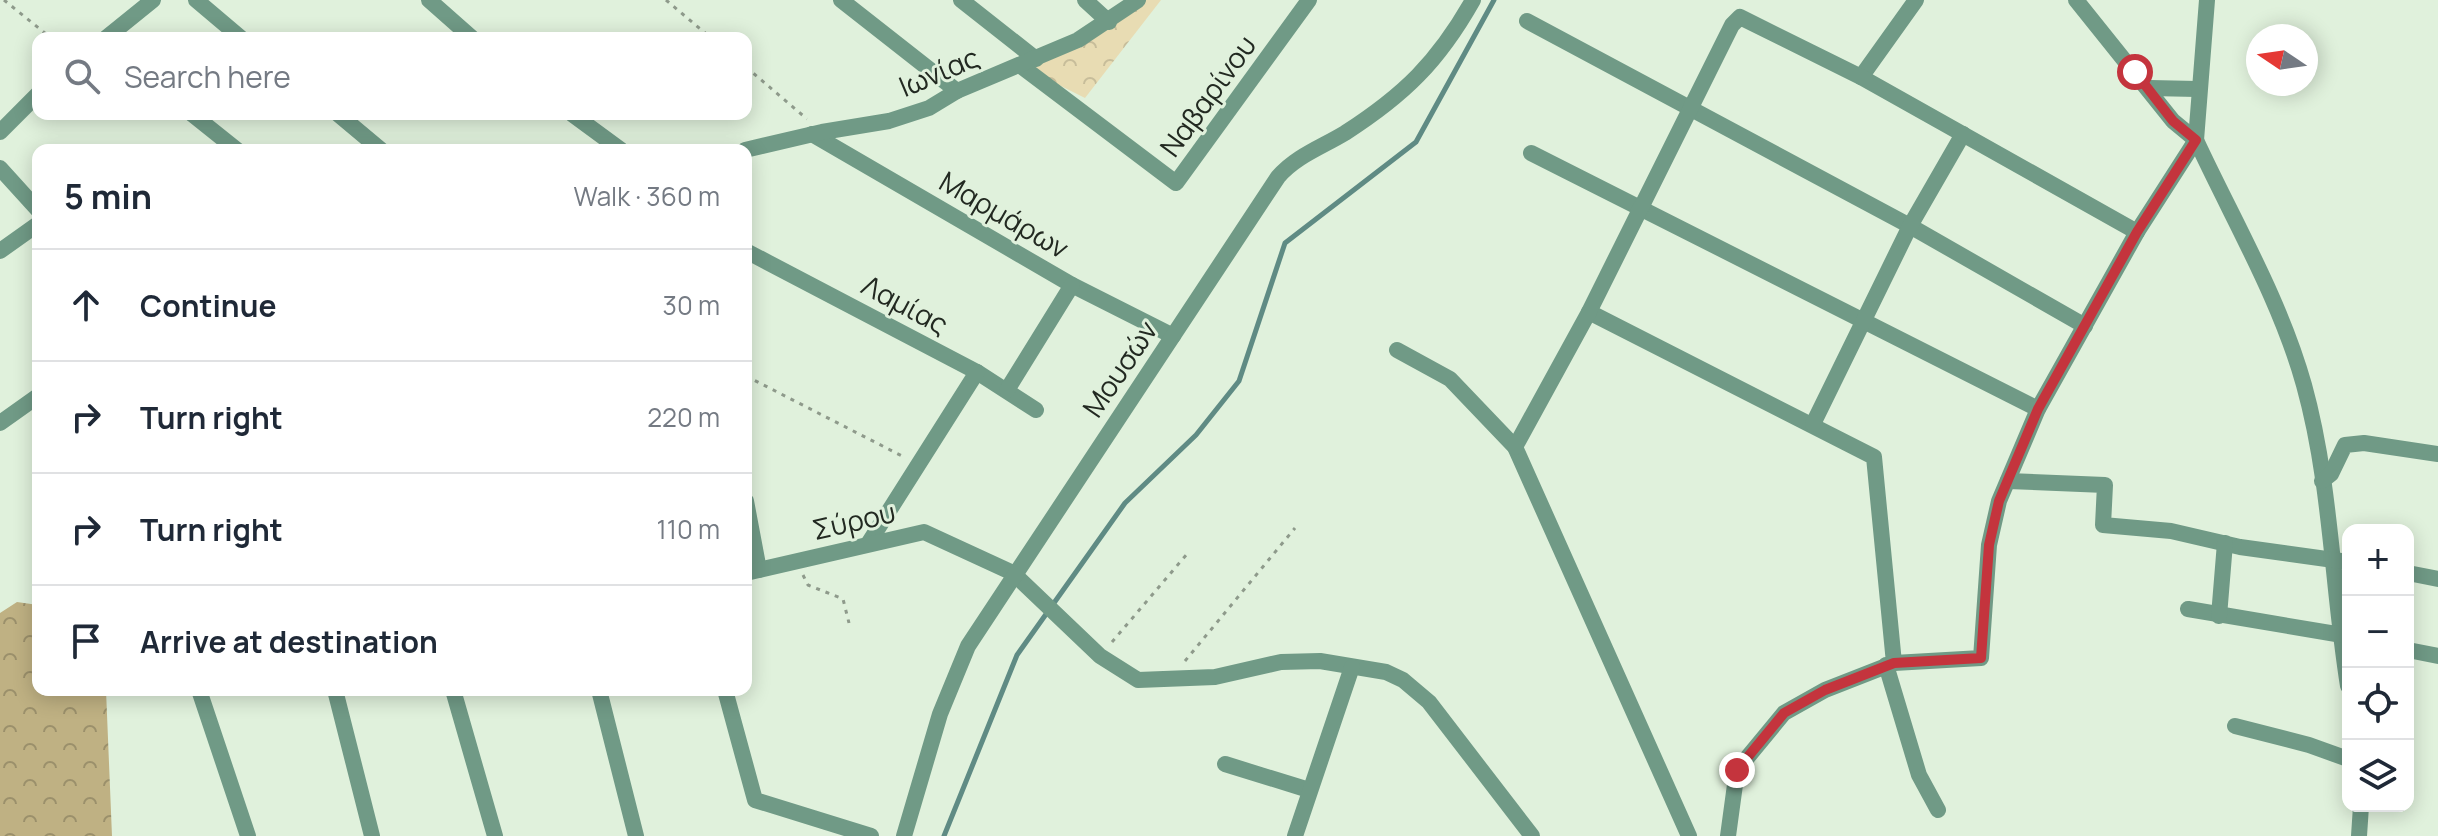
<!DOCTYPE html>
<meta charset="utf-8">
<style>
:root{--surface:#fff;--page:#f6f6f7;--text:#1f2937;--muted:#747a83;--line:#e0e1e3}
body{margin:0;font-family:Manrope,sans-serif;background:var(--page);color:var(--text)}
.controls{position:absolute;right:24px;bottom:24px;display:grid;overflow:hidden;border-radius:16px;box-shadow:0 4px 20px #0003}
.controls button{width:72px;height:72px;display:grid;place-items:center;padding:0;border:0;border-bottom:2px solid var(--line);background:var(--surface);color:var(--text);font:40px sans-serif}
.compass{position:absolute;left:2246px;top:24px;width:72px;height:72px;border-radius:50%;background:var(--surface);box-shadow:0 4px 20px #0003;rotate:283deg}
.stop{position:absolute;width:24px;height:24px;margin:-18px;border:6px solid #c4343d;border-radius:50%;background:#fff}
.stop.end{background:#c4343d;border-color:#fff;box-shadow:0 2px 8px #0008}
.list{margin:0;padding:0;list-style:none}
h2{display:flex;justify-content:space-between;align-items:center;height:104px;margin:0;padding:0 32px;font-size:34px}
h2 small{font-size:26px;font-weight:400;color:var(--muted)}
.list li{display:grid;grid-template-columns:52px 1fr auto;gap:24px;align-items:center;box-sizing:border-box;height:112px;padding:0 32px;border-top:2px solid var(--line)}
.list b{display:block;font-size:30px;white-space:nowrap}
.list em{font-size:26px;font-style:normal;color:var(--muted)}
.icon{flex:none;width:44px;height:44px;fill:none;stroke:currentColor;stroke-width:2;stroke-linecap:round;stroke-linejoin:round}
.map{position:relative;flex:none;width:2438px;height:836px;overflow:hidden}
.search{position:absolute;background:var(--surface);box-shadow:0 4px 20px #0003;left:32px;top:32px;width:720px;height:88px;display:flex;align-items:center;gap:20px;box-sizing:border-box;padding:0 28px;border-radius:16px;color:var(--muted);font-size:30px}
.panel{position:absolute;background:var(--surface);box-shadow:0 4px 20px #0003;left:32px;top:144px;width:720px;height:552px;border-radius:16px}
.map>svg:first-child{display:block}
.forest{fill:url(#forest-crowns)}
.park{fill:url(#park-crowns)}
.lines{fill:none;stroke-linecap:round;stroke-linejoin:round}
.stream{stroke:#5f8b84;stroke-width:5}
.path{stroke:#8e9a8b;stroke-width:3;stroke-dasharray:4 6;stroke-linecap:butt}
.minor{stroke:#709a86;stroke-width:16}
.route{stroke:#c4343d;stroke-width:10}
.labels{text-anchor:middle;stroke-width:6;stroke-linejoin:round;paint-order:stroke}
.street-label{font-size:28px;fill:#222921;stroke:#e0f1dc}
</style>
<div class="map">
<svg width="2438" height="836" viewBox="0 0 2438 836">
<defs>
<pattern id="forest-crowns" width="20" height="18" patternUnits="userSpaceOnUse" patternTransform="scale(2)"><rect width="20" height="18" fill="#bfb183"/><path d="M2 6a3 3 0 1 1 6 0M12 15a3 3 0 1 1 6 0" fill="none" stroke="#9b906b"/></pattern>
<pattern id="park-crowns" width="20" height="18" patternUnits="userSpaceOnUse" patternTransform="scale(2)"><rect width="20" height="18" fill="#e8dcb3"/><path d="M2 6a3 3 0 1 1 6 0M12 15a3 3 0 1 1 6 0" fill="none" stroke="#c7bd9a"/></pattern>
</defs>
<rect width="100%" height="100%" fill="#e0f1dc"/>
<!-- forest -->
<path class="forest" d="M17 602 38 605V690H106L112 836H0V613Z"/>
<!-- park -->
<path class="park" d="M1138 0H1161L1085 98 1021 66Z"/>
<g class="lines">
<!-- stream -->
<path class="stream" d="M944 836 1017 655 1125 503 1196 435 1239 381 1285 243 1416 142 1494 0"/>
<!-- path -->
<g class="path">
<path d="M4 0 51 38"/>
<path d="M666 0 711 38"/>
<path d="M746 67 807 119"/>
<path d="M746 376 904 457"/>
<path d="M803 575 808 585 843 599 849 623"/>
<path d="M1112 642 1187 554"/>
<path d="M1185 661 1295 528"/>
</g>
<!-- minor -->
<g class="minor">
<path d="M196 0 241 38"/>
<path d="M429 0 472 38"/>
<path d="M841 0 957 91"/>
<path d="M961 0 1036 59"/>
<path d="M1085 0 1109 22"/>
<path d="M2076 0 2173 121 2196 140C2233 220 2280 299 2304 385 2331 482 2332 586 2348 686"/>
<path d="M1527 21 1910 226 2085 326"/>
<path d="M106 38 153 0"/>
<path d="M1021 66 1176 183 1309 0"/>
<path d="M1861 77 1916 0"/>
<path d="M2150 88 2197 89"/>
<path d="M192 114 237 150"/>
<path d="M338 114 381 150"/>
<path d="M572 114 621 150"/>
<path d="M0 132 38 94"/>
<path d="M812 134 1072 285 1173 336"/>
<path d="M745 150 822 132 889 121 929 108 957 91 1078 40 1138 0"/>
<path d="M1531 153 2038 409"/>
<path d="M0 168 38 210"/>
<path d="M0 251 38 224"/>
<path d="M746 251 977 372 1036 410"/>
<path d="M1589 312 1874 457 1894 663"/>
<path d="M1397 350 1450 379 1515 447 1689 836"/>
<path d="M1007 390 1072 285"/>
<path d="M0 423 38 396"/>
<path d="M1813 424 1910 226 1963 134"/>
<path d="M1515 447 1589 312 1732 25 1740 17 1861 77 2137 232"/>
<path d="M2008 481 2105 485 2103 525 2171 531 2240 547 2348 562"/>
<path d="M2322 481 2331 474 2345 445 2364 443 2438 454"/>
<path d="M746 501 759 570"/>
<path d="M868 544 977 372"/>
<path d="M746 573 924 532 1013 573 1100 656 1138 680 1215 677 1281 662 1320 661 1386 672 1403 680 1429 702 1532 836"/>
<path d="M2408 573 2438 579"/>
<path d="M2188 609 2348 636"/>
<path d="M2219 616 2225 543"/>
<path d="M2408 650 2438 656"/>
<path d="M1886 665 1919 775 1938 810"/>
<path d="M199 690 248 836"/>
<path d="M335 690 372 836"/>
<path d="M453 690 495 836"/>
<path d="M599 690 636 836"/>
<path d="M725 690 755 800 871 836"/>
<path d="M2235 726 2309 745 2348 759"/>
<path d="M1225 764 1309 790"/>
<path d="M904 836 940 714 968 646 1278 177C1296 156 1322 147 1345 133 1404 95 1438 62 1473 0"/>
<path d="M1295 836 1352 667"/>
<path d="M1728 836 1737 770 1784 713 1825 690 1894 663 1981 658 1989 545 1999 501 2038 409 2137 232 2196 140 2207 0"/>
<path d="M2359 836 2361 806"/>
</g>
</g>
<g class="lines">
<!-- route -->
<path class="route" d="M1737 770 1784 713 1825 690 1894 663 1981 658 1989 545 1999 501 2038 409 2137 232 2196 140 2173 121 2135 72"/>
</g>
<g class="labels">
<!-- street labels -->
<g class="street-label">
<text transform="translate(939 72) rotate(-23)" y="10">Ιωνίας</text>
<text transform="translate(1208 96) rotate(-54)" y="10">Ναβαρίνου</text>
<text transform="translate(1004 215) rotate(30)" y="10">Μαρμάρων</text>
<text transform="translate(905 305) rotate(28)" y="10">Λαμίας</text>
<text transform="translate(1120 369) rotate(-56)" y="10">Μουσών</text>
<text transform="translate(854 521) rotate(-13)" y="10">Σύρου</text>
</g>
</g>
</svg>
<div class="controls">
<button>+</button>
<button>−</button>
<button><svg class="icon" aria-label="locate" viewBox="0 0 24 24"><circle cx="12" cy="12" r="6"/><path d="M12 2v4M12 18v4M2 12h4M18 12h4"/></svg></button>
<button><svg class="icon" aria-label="layers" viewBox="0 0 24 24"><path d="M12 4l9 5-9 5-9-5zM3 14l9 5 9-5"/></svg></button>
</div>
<svg class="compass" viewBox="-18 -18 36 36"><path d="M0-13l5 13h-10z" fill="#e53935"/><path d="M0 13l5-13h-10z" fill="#747a83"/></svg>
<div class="stop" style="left:2135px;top:72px"></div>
<div class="stop end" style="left:1737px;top:770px"></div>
<div class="search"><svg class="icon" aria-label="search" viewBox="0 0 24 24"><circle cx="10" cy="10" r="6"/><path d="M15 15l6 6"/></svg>Search here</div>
<section class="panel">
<h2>5 min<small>Walk · 360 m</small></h2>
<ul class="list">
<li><svg class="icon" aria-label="ahead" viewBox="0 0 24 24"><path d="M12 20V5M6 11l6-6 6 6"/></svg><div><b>Continue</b></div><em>30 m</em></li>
<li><svg class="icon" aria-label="right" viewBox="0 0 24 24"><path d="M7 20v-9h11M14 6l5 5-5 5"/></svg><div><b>Turn right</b></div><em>220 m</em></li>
<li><svg class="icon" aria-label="right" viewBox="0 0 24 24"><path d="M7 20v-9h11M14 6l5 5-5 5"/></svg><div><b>Turn right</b></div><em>110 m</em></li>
<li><svg class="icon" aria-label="arrive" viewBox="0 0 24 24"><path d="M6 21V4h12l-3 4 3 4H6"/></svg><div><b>Arrive at destination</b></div></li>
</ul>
</section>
</div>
